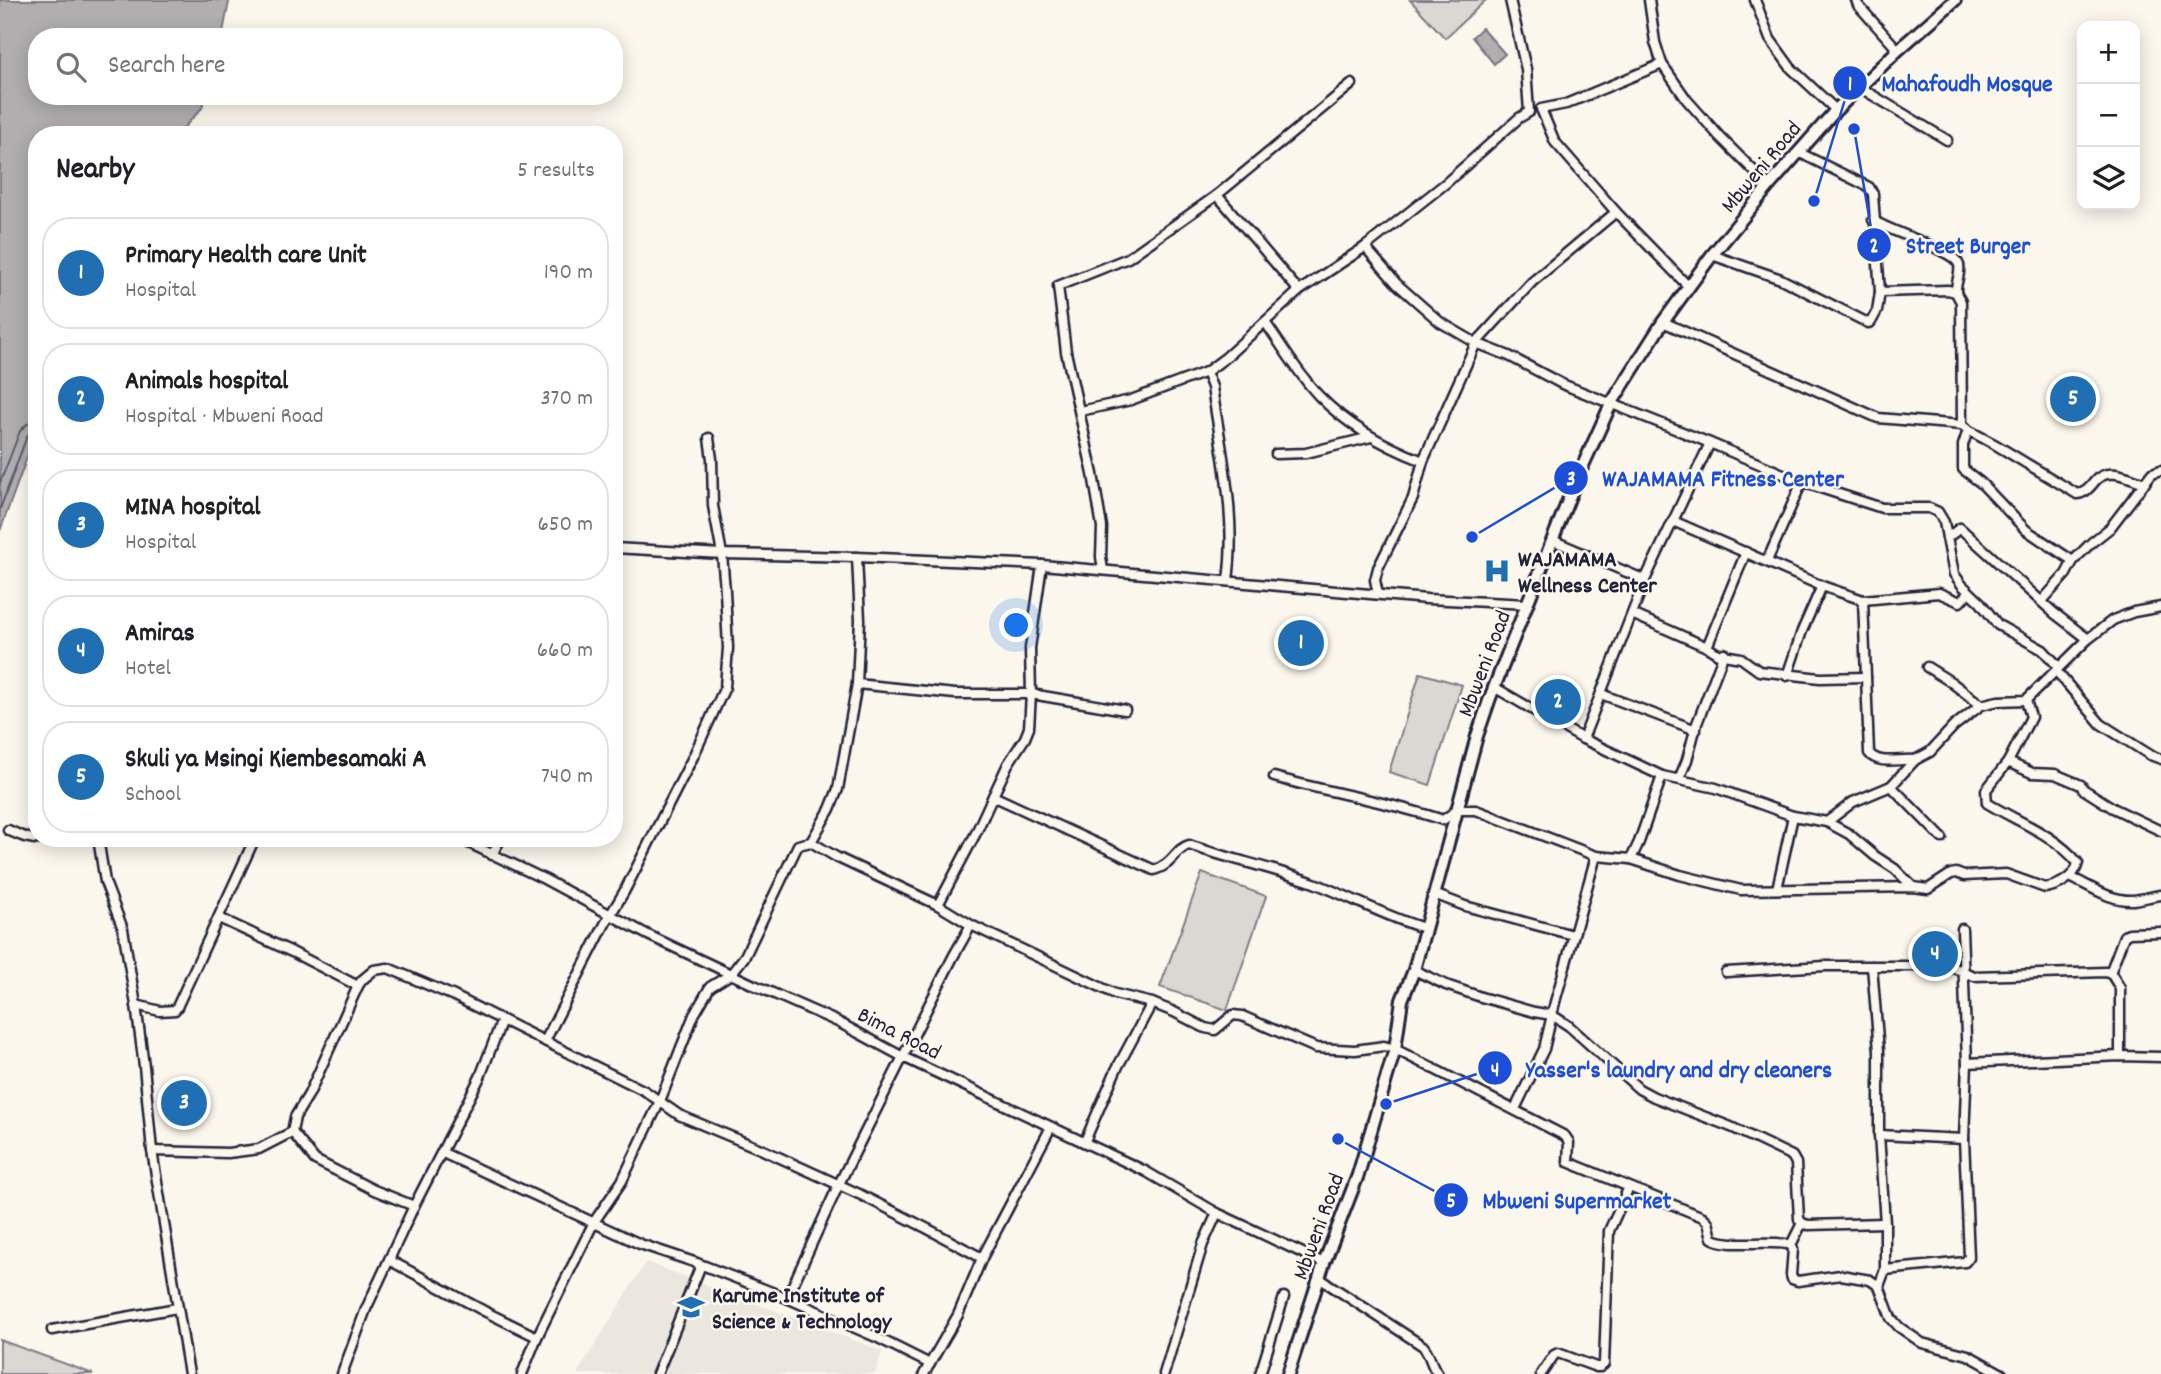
<!DOCTYPE html>
<meta charset="utf-8">
<style>
:root{--surface:#fff;--page:#f6f6f6;--text:#202124;--muted:#757577;--line:#e0e0e0;--accent:#1f6fb2}
body{margin:0;font-family:Dekko,sans-serif;background:var(--page);color:var(--text)}
.controls{position:absolute;right:21px;top:21px;display:grid;overflow:hidden;border-radius:14px;box-shadow:0 4px 18px #0003}
.controls button{width:63px;height:63px;display:grid;place-items:center;padding:0;border:0;border-bottom:2px solid var(--line);background:var(--surface);color:var(--text);font:35px sans-serif}
.you{position:absolute;left:1017px;top:626px;width:24px;height:24px;margin:-18px;border:5px solid #fff;border-radius:50%;background:#1a73e8;box-shadow:0 0 0 10px #1a73e833}
.badge{display:grid;place-items:center;width:46px;height:46px;border-radius:50%;background:var(--accent);color:#fff;font-size:23px;font-weight:700}
.pin{position:absolute;translate:-50% -50%;border:4px solid #fff;box-shadow:0 2px 7px #0006}
.list{margin:0;padding:0;list-style:none}
h2{display:flex;justify-content:space-between;align-items:center;height:91px;margin:0;padding:0 28px;font-size:30px}
h2 small{font-size:23px;font-weight:400;color:var(--muted)}
.list li{display:grid;grid-template-columns:46px 1fr auto;gap:21px;align-items:center;box-sizing:border-box;height:112px;margin:0 14px 14px;padding:0 14px;border:2px solid var(--line);border-radius:28px}
.list b{display:block;font-size:26px;white-space:nowrap}
.list p{margin:0;font-size:23px;white-space:nowrap;color:var(--muted)}
.list em{font-size:23px;font-style:normal;color:var(--muted)}
.icon{flex:none;width:38px;height:38px;fill:none;stroke:currentColor;stroke-width:2;stroke-linecap:round;stroke-linejoin:round}
.map{position:relative;flex:none;width:2161px;height:1374px;overflow:hidden}
.search{position:absolute;background:var(--surface);box-shadow:0 4px 18px #0003;left:28px;top:28px;width:595px;height:77px;display:flex;align-items:center;gap:18px;box-sizing:border-box;padding:0 24px;border-radius:28px;color:var(--muted);font-size:26px}
.panel{position:absolute;background:var(--surface);box-shadow:0 4px 18px #0003;left:28px;top:126px;width:595px;height:721px;border-radius:28px}
.map>svg:first-child{display:block}
.built{fill:#ebe7df}
.green{fill:#dbd8d3;stroke:#7e7d87;stroke-width:2}
.water{fill:#b1aeb0;stroke:#787681;stroke-width:2}
.lines{fill:none;stroke-linecap:round;stroke-linejoin:round}
.shore{stroke:#5b5a6a;stroke-width:2}
.street-casing{stroke:#22223b;stroke-width:13}
.secondary-casing{stroke:#22223b;stroke-width:16}
.street{stroke:#fbf7ec;stroke-width:8}
.secondary{stroke:#fbf7ec;stroke-width:10}
.labels{text-anchor:middle;stroke-width:5;stroke-linejoin:round;paint-order:stroke}
.street-label{font-size:23px;fill:#22223b;stroke:#fbf7ec}
.poi-label{font-size:23px;font-weight:bold;fill:#22223b;stroke:#fbf7ec;text-anchor:start}
.leader{fill:none;stroke:#1d4ed8;stroke-width:2.5}
.callout-dot{fill:#1d4ed8;stroke:#fbf7ec;stroke-width:2.5}
.mark-label{font-size:21px;text-anchor:middle;font-weight:bold;fill:#fff}
.callout-label{font-size:24px;text-anchor:middle;font-weight:bold;fill:#1d4ed8;stroke:#fbf7ec;stroke-width:5;stroke-linejoin:round;paint-order:stroke}
</style>
<div class="map">
<svg width="2161" height="1374" viewBox="0 0 2161 1374">
<rect width="100%" height="100%" fill="#fbf7ec"/>
<filter id="ink" filterUnits="userSpaceOnUse"><feTurbulence type="fractalNoise" baseFrequency=".0143" numOctaves="2"/><feDisplacementMap in="SourceGraphic" scale="14" xChannelSelector="R" yChannelSelector="G"/><feConvolveMatrix kernelMatrix="1 2 1 2 8 2 1 2 1" color-interpolation-filters="sRGB"/></filter>
<g filter="url(#ink)">
<!-- built -->
<path class="built" d="M646 1262 882 1351 875 1374H577Z"/>
<!-- green -->
<g class="green">
<path d="M1410 0H1486L1445 38Z"/>
<path d="M1420 673 1462 685 1430 785 1389 772Z"/>
<path d="M1202 873 1266 896 1227 1010 1160 987Z"/>
<path d="M0 1340 93 1374H0Z"/>
</g>
<!-- water -->
<g class="water">
<path d="M0 0H228L229 2 222 37H37V96H205L202 108 177 135H37V430L0 531Z"/>
<path d="M1482 28 1505 54 1494 64 1472 37Z"/>
</g>
<g class="lines">
<!-- shore -->
<g class="shore">
<path d="M0 483 20 431 27 424 37 422"/>
<path d="M0 509 27 436 31 431H37"/>
</g>
<defs>
<g id="street">
<path d="M1649 0 1655 42 1662 64 1687 100 1720 137 1769 186"/>
<path d="M1755 0 1770 39 1791 68 1836 110"/>
<path d="M1856 0 1858 5 1898 50"/>
<path d="M1662 64 1566 104 1541 109 1555 142 1616 212 1688 286"/>
<path d="M1859 87 1947 140"/>
<path d="M1798 152 1869 187 1873 194 1880 292 1948 290 1956 292"/>
<path d="M1217 195 1299 291"/>
<path d="M1873 220C1889 232 1955 250 1959 265 1961 274 1955 284 1956 292 1957 296 1960 299 1961 302L1962 425"/>
<path d="M1365 247 1397 284 1440 322 1476 343 1509 356 1562 384 1710 443 1802 482 1882 508H1929L1938 512 1944 522 1954 574 1962 585 1980 602 1998 625 2043 650 2057 665V672L2101 724 2150 755 2161 759"/>
<path d="M1712 255 1781 279 1868 323 1871 322 1877 311 1880 292"/>
<path d="M1265 322C1282 346 1299 375 1319 396 1348 426 1384 446 1423 461"/>
<path d="M1663 322 1878 418 1962 425 1968 430 1963 445V469L1981 483 2026 530 2073 561 2091 543 2110 528 2152 473 2161 470"/>
<path d="M1206 372 1212 387C1221 450 1237 517 1228 580"/>
<path d="M1080 411 1131 400 1206 372 1225 358 1299 291 1365 247 1446 183 1519 118 1529 112 1526 69 1510 0"/>
<path d="M1968 430 1996 445 2077 494C2086 493 2090 487 2095 481 2108 466 2129 478 2145 483"/>
<path d="M1276 454 1306 453 1371 437"/>
<path d="M1673 521 1822 586 1863 600 1939 593 1960 602 1969 592"/>
<path d="M1947 538 1960 528 2054 613 2088 639"/>
<path d="M1552 540 1645 580"/>
<path d="M614 548 722 554 857 557 1042 565 1427 599 1528 604"/>
<path d="M1767 561 1802 482"/>
<path d="M1042 565 1030 648 1031 694 1029 728 1025 738 1008 764 993 796 1154 870C1173 865 1175 849 1189 845 1230 859 1273 868 1314 883 1351 897 1386 917 1424 928"/>
<path d="M1103 570 1101 557 1102 527 1093 474 1066 352 1058 286 1128 258 1217 195 1352 84"/>
<path d="M1378 594 1375 580 1378 568 1413 498 1423 461 1476 343 1532 282 1616 212"/>
<path d="M1863 600 1869 753C1879 766 1900 758 1915 760"/>
<path d="M2043 600 2066 574 2073 561"/>
<path d="M1632 614 1707 647 1718 654 1741 658 1759 671 1820 678 1866 677"/>
<path d="M1707 647 1746 552"/>
<path d="M1927 667 1951 682 1981 705"/>
<path d="M1787 676 1802 631 1822 586"/>
<path d="M857 684 955 694H1031L1125 710"/>
<path d="M1494 687 1583 739 1662 776 1716 788 1793 816 1827 822 1853 802 1891 786 1915 760 1930 752 1954 726 1981 705 1998 701 2026 700 2088 639 2113 620 2134 612 2161 607"/>
<path d="M1601 694 1696 730"/>
<path d="M1583 739 1645 580 1710 443"/>
<path d="M2008 762 2032 773 2055 774 2081 785 2083 789 2113 808 2161 831"/>
<path d="M1274 777C1330 793 1388 801 1443 820L1457 810H1476L1596 856 1631 859 1680 875 1741 890 1913 887 1928 889 1951 874 1956 873 1964 876 2006 874 2045 888C2059 886 2075 877 2078 863 2054 834 2018 822 1987 803L1986 790 2008 762 2031 717 2026 700"/>
<path d="M1679 779 1687 760 1696 726 1724 653"/>
<path d="M1891 786 1942 838"/>
<path d="M1827 822 1849 834 1875 856 1895 869 1913 887"/>
<path d="M8 830C21 836 34 842 48 838"/>
<path d="M98 838 105 882 123 929 136 1005 144 1066 152 1151 189 1374"/>
<path d="M458 838 544 879 648 935 754 985 838 1022 903 1057 1145 1171 1217 1213 1324 1263"/>
<path d="M811 842 836 857 938 905 971 925 1115 994 1152 1003 1174 1012 1205 1028 1215 1030 1233 1015 1242 1016 1316 1048 1355 1050 1384 1046 1395 1049 1565 1136 1569 1142 1568 1162 1703 1217 1708 1222 1712 1238C1726 1248 1770 1239 1791 1245L1793 1249 1791 1275 1792 1279 1798 1281 1841 1275 1870 1280 1879 1286 1891 1318 1899 1327 1922 1343 1968 1355 2002 1374"/>
<path d="M492 855 501 838"/>
<path d="M1631 859 1639 842 1662 776"/>
<path d="M2070 877C2090 886 2109 901 2133 900 2142 899 2152 896 2161 895"/>
<path d="M1777 889 1793 816"/>
<path d="M1434 894 1465 906 1573 935"/>
<path d="M938 905 975 835 993 796"/>
<path d="M219 918 292 952 358 986"/>
<path d="M1872 966 1879 1051V1135L1885 1223V1270L1879 1286"/>
<path d="M1414 970 1446 985 1481 997 1534 1012 1552 1015 1569 1026 1639 1089 1654 1097 1731 1127 1792 1156 1796 1163 1799 1219 1802 1223 1808 1225 1885 1223"/>
<path d="M1726 972 1825 966H1942L1954 968 1974 976 2106 972 2112 975 2120 988V1056"/>
<path d="M2110 973 2124 936 2129 933 2161 932"/>
<path d="M136 1005 160 1011 175 1010 177 1007 255 838"/>
<path d="M545 1041 605 924 624 892 693 757 725 687 728 648 725 591 722 554 713 506 712 459 709 438"/>
<path d="M1967 1063 2120 1056 2161 1057"/>
<path d="M1515 1109 1544 1049 1555 1002 1596 856"/>
<path d="M292 1132 295 1117 309 1094 358 986 362 980 374 970 388 968 454 996 502 1020"/>
<path d="M1879 1135 1964 1139"/>
<path d="M1085 1141 1116 1070 1152 1003"/>
<path d="M152 1151 228 1153 259 1149 292 1132 315 1160 374 1190 414 1206"/>
<path d="M443 1153 640 1244 697 1263 787 1298 876 1337 930 1364"/>
<path d="M1791 1245 1802 1223"/>
<path d="M389 1260 486 1312 537 1337"/>
<path d="M1885 1270 1965 1262 1969 1257 1964 1139 1967 1063 1962 929"/>
<path d="M1319 1278 1423 1346C1431 1355 1430 1365 1438 1374"/>
<path d="M787 1298 838 1186 953 957 971 925"/>
<path d="M52 1330 177 1308"/>
<path d="M342 1374 366 1309 414 1206 480 1077 502 1020 645 1091 679 1115 763 1150 859 1194 928 1229 982 1258"/>
<path d="M522 1374 537 1337 594 1222 622 1181 640 1143 660 1101 694 1015 710 987 731 974 745 956 798 845 811 842 830 809 838 789 857 684 860 620 857 557"/>
<path d="M657 1374 701 1265"/>
<path d="M924 1374 958 1315 982 1258 1051 1127"/>
<path d="M1164 1374 1203 1244 1217 1213"/>
<path d="M1260 1374 1284 1297"/>
<path d="M1541 1374 1554 1355 1558 1353 1596 1367H1600L1604 1364 1609 1231 1629 1187"/>
</g>
<path id="secondary" d="M1288 1374 1324 1263 1358 1175 1395 1049 1402 1000 1414 970 1477 736 1490 698 1575 483 1611 404 1663 322 1712 255 1769 186 1836 110 1898 50 1955 0"/>
</defs>
<!-- street casing -->
<use href="#street" class="street-casing"/>
<!-- secondary casing -->
<use href="#secondary" class="secondary-casing"/>
<!-- street -->
<use href="#street" class="street"/>
<!-- secondary -->
<use href="#secondary" class="secondary"/>
</g>
</g>
<!-- icons -->
<defs>
<symbol id="hospital-bare" viewBox="-9 -9 18 18"><path d="M-5-5h3v3.5h4V-5h3V5h-3V1.5h-4V5h-3Z" fill="#1f6fb2" stroke="#fbf7ec" stroke-width="2.5" paint-order="stroke"/></symbol>
<symbol id="university-bare" viewBox="-9 -9 18 18"><path d="M0-5L7-2L0 1L-7-2ZM-4 1L0 2.5L4 1V4Q0 6-4 4Z" fill="#1f6fb2" stroke="#fbf7ec" stroke-width="2.5" paint-order="stroke"/></symbol>
</defs>
<g fill-rule="evenodd">
<use href="#hospital-bare" x="1478" y="552" width="38" height="38"/>
<use href="#university-bare" x="672" y="1288" width="38" height="38"/>
</g>
<g class="labels">
<!-- street labels -->
<g class="street-label">
<text transform="translate(1760 166) rotate(-50)" y="8">Mbweni Road</text>
<text transform="translate(1483 663) rotate(-69)" y="8">Mbweni Road</text>
<text transform="translate(900 1032) rotate(27)" y="8">Bima Road</text>
<text transform="translate(1317 1226) rotate(-70)" y="8">Mbweni Road</text>
</g>
<!-- poi labels -->
<g class="poi-label">
<text x="1518" y="566">WAJAMAMA<tspan x="1518" dy="26">Wellness Center</tspan></text>
<text x="712" y="1302">Karume Institute of<tspan x="712" dy="26">Science &amp; Technology</tspan></text>
</g>
</g>
<!-- callouts -->
<path class="leader" d="M1814 201L1850 83M1854 129L1874 245M1472 537L1571 478M1386 1104L1495 1068M1338 1139L1451 1200"/>
<g class="callout-dot">
<circle cx="1814" cy="201" r="7"/>
<circle cx="1854" cy="129" r="7"/>
<circle cx="1472" cy="537" r="7"/>
<circle cx="1386" cy="1104" r="7"/>
<circle cx="1338" cy="1139" r="7"/>
<circle cx="1850" cy="83" r="18"/>
<circle cx="1874" cy="245" r="18"/>
<circle cx="1571" cy="478" r="18"/>
<circle cx="1495" cy="1068" r="18"/>
<circle cx="1451" cy="1200" r="18"/>
</g>
<g class="mark-label">
<text x="1850" y="90">1</text>
<text x="1874" y="252">2</text>
<text x="1571" y="485">3</text>
<text x="1495" y="1076">4</text>
<text x="1451" y="1207">5</text>
</g>
<g class="callout-label">
<text x="1967" y="91">Mahafoudh Mosque</text>
<text x="1968" y="253">Street Burger</text>
<text x="1723" y="486">WAJAMAMA Fitness Center</text>
<text x="1679" y="1077">Yasser's laundry and dry cleaners</text>
<text x="1577" y="1208">Mbweni Supermarket</text>
</g>
</svg>
<div class="controls">
<button>+</button>
<button>−</button>
<button><svg class="icon" aria-label="layers" viewBox="0 0 24 24"><path d="M12 4l9 5-9 5-9-5zM3 14l9 5 9-5"/></svg></button>
</div>
<div class="you"></div>
<div class="pin badge" style="left:1301px;top:643px">1</div>
<div class="pin badge" style="left:1558px;top:702px">2</div>
<div class="pin badge" style="left:184px;top:1103px">3</div>
<div class="pin badge" style="left:1935px;top:954px">4</div>
<div class="pin badge" style="left:2073px;top:399px">5</div>
<div class="search"><svg class="icon" aria-label="search" viewBox="0 0 24 24"><circle cx="10" cy="10" r="6"/><path d="M15 15l6 6"/></svg>Search here</div>
<section class="panel">
<h2>Nearby<small>5 results</small></h2>
<ul class="list">
<li><span class="badge">1</span><div><b>Primary Health care Unit</b><p>Hospital</p></div><em>190 m</em></li>
<li><span class="badge">2</span><div><b>Animals hospital</b><p>Hospital · Mbweni Road</p></div><em>370 m</em></li>
<li><span class="badge">3</span><div><b>MINA hospital</b><p>Hospital</p></div><em>650 m</em></li>
<li><span class="badge">4</span><div><b>Amiras</b><p>Hotel</p></div><em>660 m</em></li>
<li><span class="badge">5</span><div><b>Skuli ya Msingi Kiembesamaki A</b><p>School</p></div><em>740 m</em></li>
</ul>
</section>
</div>
